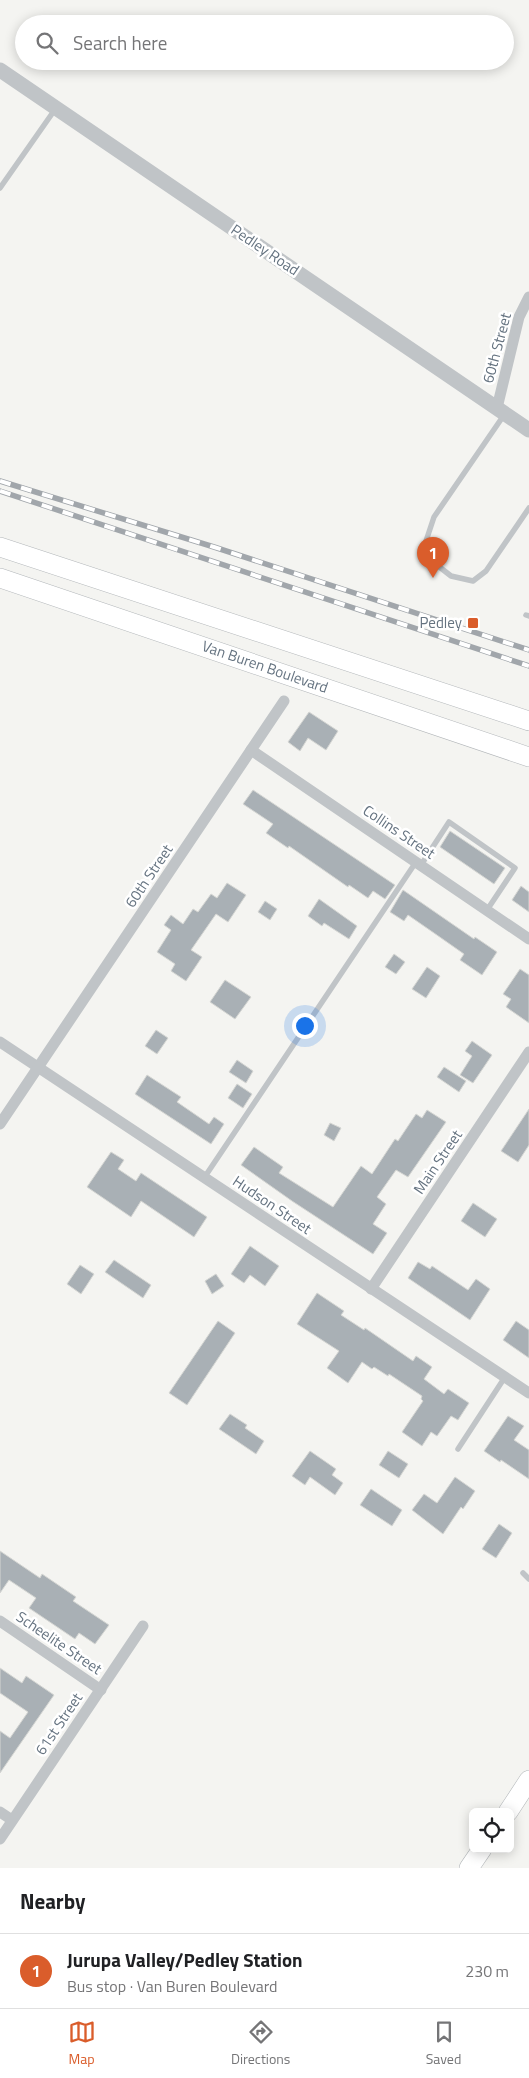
<!DOCTYPE html>
<meta charset="utf-8">
<style>
:root{--surface:#fff;--page:#f2f2f2;--text:#202124;--muted:#757577;--line:#e0e0e0;--accent:#da5d2b}
body{margin:0;font-family:"Titillium Web",sans-serif;background:var(--page);color:var(--text)}
.controls{position:absolute;right:15px;bottom:15px;display:grid;overflow:hidden;border-radius:8px;box-shadow:0 2px 12px #0003}
.controls button{width:45px;height:45px;display:grid;place-items:center;padding:0;border:0;border-bottom:1px solid var(--line);background:var(--surface);color:var(--text);font:25px sans-serif}
.you{position:absolute;left:304px;top:1025px;width:18px;height:18px;margin:-12px;border:4px solid #fff;border-radius:50%;background:#1a73e8;box-shadow:0 0 0 8px #1a73e833}
.badge{display:grid;place-items:center;width:32px;height:32px;border-radius:50%;background:var(--accent);color:#fff;font-size:16px;font-weight:700}
.pin{position:absolute;translate:-50% -41px;filter:drop-shadow(0 1px 2px #0008)}
.pin::after{content:'';position:absolute;top:26px;width:18px;height:15px;background:inherit;clip-path:polygon(0 0,100% 0,50% 100%)}
.list{margin:0;padding:0;list-style:none}
h2{display:flex;justify-content:space-between;align-items:center;height:65px;margin:0;padding:0 20px;font-size:21px}
h2 small{font-size:16px;font-weight:400;color:var(--muted)}
.list li{display:grid;grid-template-columns:32px 1fr auto;gap:15px;align-items:center;box-sizing:border-box;height:75px;padding:0 20px;border-top:1px solid var(--line)}
.list b{display:block;font-size:19px;white-space:nowrap}
.list p{margin:0;font-size:16px;white-space:nowrap;color:var(--muted)}
.list em{font-size:16px;font-style:normal;color:var(--muted)}
.icon{flex:none;width:28px;height:28px;fill:none;stroke:currentColor;stroke-width:2;stroke-linecap:round;stroke-linejoin:round}
.map{position:relative;flex:none;width:529px;height:1868px;overflow:hidden}
.search{position:absolute;background:var(--surface);box-shadow:0 2px 12px #0003;left:15px;right:15px;top:15px;height:55px;display:flex;align-items:center;gap:12px;box-sizing:border-box;padding:0 18px;border-radius:28px;color:var(--muted);font-size:19px}
.sheet{height:140px;background:var(--surface)}
nav{display:flex;justify-content:space-around;align-items:center;box-sizing:border-box;height:70px;border-top:1px solid var(--line);background:var(--surface);font-size:14px;color:var(--muted)}
nav a{display:grid;justify-items:center;gap:2px}
nav .on{color:var(--accent)}
.map>svg:first-child{display:block}
.building{fill:#a9b0b5;stroke:#d5d6d3}
.lines{fill:none;stroke-linecap:round;stroke-linejoin:round}
.primary-casing{stroke:#b3b7ba;stroke-width:20}
.service{stroke:#c0c4c7;stroke-width:5.5}
.minor{stroke:#c0c4c7;stroke-width:11}
.tertiary{stroke:#c0c4c7;stroke-width:15}
.primary{stroke:#fff;stroke-width:19}
.rail-casing{stroke:#a1a6ab;stroke-width:5.5}
.rail{stroke:#fff;stroke-width:4;stroke-dasharray:11;stroke-linecap:butt}
.poi-dot{fill:#da5d2b;stroke:#fff;stroke-width:2}
.labels{text-anchor:middle;stroke-width:5;stroke-linejoin:round;paint-order:stroke}
.street-label{font-size:15px;fill:#657380;stroke:#fff}
.poi-label{font-size:15px;fill:#657380;stroke:#fff;text-anchor:end}
</style>
<div class="map">
<svg width="529" height="1868" viewBox="0 0 529 1868">
<rect width="100%" height="100%" fill="#f4f4f1"/>
<!-- building -->
<g class="building">
<path d="M309 712 338 731 326 750 308 738 300 751 288 742Z"/>
<path d="M253 790 395 885 385 899 373 891 368 898 349 885 348 887 289 846 288 848 266 833 273 824 243 804Z"/>
<path d="M450 831 505 868 494 884 440 847Z"/>
<path d="M227 883 246 895 228 922 216 914 191 950 202 957 186 981 171 971 175 964 157 952 171 930 164 925 171 915 183 924 193 909 198 912 211 894 217 898Z"/>
<path d="M521 886 529 892V912L512 900Z"/>
<path d="M403 890 474 939 475 937 497 952 482 975 460 960 464 954 434 933 408 915 404 921 390 912Z"/>
<path d="M319 899 357 926 349 939 324 923 322 926 308 916Z"/>
<path d="M265 901 277 909 270 920 258 912Z"/>
<path d="M394 954 405 962 396 974 385 967Z"/>
<path d="M427 967 440 976 426 998 412 989Z"/>
<path d="M520 969 529 975V1023L506 1007 511 999 503 994Z"/>
<path d="M225 980 251 997 235 1019 210 1002Z"/>
<path d="M156 1030 168 1038 157 1054 145 1046Z"/>
<path d="M472 1041 492 1055 473 1083 460 1075 472 1056 465 1051Z"/>
<path d="M237 1060 253 1071 246 1083 229 1072Z"/>
<path d="M444 1067 466 1081 459 1092 437 1077Z"/>
<path d="M147 1075 181 1097 177 1102 209 1124 214 1117 224 1124 211 1144 135 1094Z"/>
<path d="M237 1084 252 1094 243 1108 228 1098Z"/>
<path d="M529 1109V1145L518 1162 501 1151Z"/>
<path d="M427 1110 446 1122 408 1177 396 1170 377 1197 386 1204 373 1224 387 1233 373 1254 292 1201 241 1165 254 1147 283 1167 279 1173 333 1207 361 1166 372 1174 395 1139 398 1141 416 1114 422 1118Z"/>
<path d="M330 1123 341 1128 334 1141 324 1135Z"/>
<path d="M111 1152 124 1160 118 1169 136 1181 141 1173 207 1217 194 1237 141 1201 131 1217 87 1187Z"/>
<path d="M473 1203 497 1219 485 1237 461 1221Z"/>
<path d="M250 1246 279 1266 265 1286 250 1275 244 1283 231 1274Z"/>
<path d="M114 1260 151 1285 143 1298 105 1272Z"/>
<path d="M418 1262 430 1269 432 1266 468 1290 476 1279 490 1289 470 1320 408 1278Z"/>
<path d="M80 1265 94 1274 81 1294 67 1284Z"/>
<path d="M216 1274 224 1286 212 1294 205 1281Z"/>
<path d="M317 1293 344 1311 341 1315 364 1330 365 1328 413 1361 416 1356 432 1367 424 1379 444 1394 448 1389 469 1403 458 1420 451 1416 437 1436 431 1432 422 1446 402 1432 423 1401 421 1399 422 1396 389 1374 388 1376 374 1367 372 1369 362 1362 348 1383 327 1368 339 1351 297 1324Z"/>
<path d="M218 1321 235 1333 187 1405 169 1393Z"/>
<path d="M516 1321 529 1330V1358L503 1340Z"/>
<path d="M230 1414 247 1425 245 1428 264 1441 256 1454 219 1429Z"/>
<path d="M508 1416 524 1426 514 1440 529 1450V1479L501 1460 500 1462 484 1451Z"/>
<path d="M310 1451 336 1469 332 1475 343 1483 335 1495 310 1477 305 1485 292 1476Z"/>
<path d="M388 1451 408 1464 399 1478 379 1465Z"/>
<path d="M455 1477 475 1491 463 1509 461 1507 443 1534 412 1510 424 1494 437 1503Z"/>
<path d="M371 1489 402 1510 392 1526 360 1505Z"/>
<path d="M499 1524 512 1533 496 1558 482 1549Z"/>
<path d="M0 1551 40 1578 42 1574 76 1597 73 1601 109 1625 95 1644 79 1633 75 1639 29 1608 36 1598 9 1580 0 1593Z"/>
<path d="M0 1668 22 1683 26 1676 54 1695 0 1773V1731L10 1738 28 1712 0 1693Z"/>
</g>
<g class="lines">
<defs>
<g id="primary">
<path d="M0 547 529 721"/>
<path d="M0 578 529 757"/>
<path d="M508 1812 529 1780"/>
<path d="M469 1868 482 1849"/>
</g>
</defs>
<!-- primary casing -->
<use href="#primary" class="primary-casing"/>
<!-- service -->
<g class="service">
<path d="M0 188 56 108"/>
<path d="M504 415 434 517 425 544 428 558 451 576 473 581 486 571 529 508"/>
<path d="M526 615 529 616"/>
<path d="M421 865 449 822 515 868 487 910"/>
<path d="M204 1178 416 862"/>
<path d="M458 1449 505 1377"/>
<path d="M523 1573 529 1579"/>
</g>
<!-- minor -->
<g class="minor">
<path d="M497 408 519 317 529 297"/>
<path d="M251 750 529 939"/>
<path d="M0 1042 529 1393"/>
<path d="M0 1124 284 701"/>
<path d="M371 1289 529 1052"/>
<path d="M0 1621 101 1690"/>
<path d="M0 1812 12 1820"/>
<path d="M0 1839 143 1626"/>
</g>
<!-- tertiary -->
<path class="tertiary" d="M0 70 529 430"/>
<!-- primary -->
<use href="#primary" class="primary"/>
<defs>
<g id="rail">
<path d="M0 481 214 547 529 650"/>
<path d="M0 491 529 666"/>
</g>
</defs>
<!-- rail casing -->
<use href="#rail" class="rail-casing"/>
<!-- rail -->
<use href="#rail" class="rail"/>
</g>
<!-- markers -->
<rect class="poi-dot" x="467" y="617" width="12" height="12" rx="2.5"/>
<g class="labels">
<!-- street labels -->
<g class="street-label">
<text transform="translate(265 250) rotate(34)" y="5">Pedley Road</text>
<text transform="translate(497 348) rotate(-75)" y="5">60th Street</text>
<text transform="translate(265 667) rotate(19)" y="5">Van Buren Boulevard</text>
<text transform="translate(399 832) rotate(34)" y="5">Collins Street</text>
<text transform="translate(149 876) rotate(-56)" y="5">60th Street</text>
<text transform="translate(438 1162) rotate(-56)" y="5">Main Street</text>
<text transform="translate(272 1205) rotate(34)" y="5">Hudson Street</text>
<text transform="translate(59 1643) rotate(34)" y="5">Scheelite Street</text>
<text transform="translate(59 1724) rotate(-56)" y="5">61st Street</text>
</g>
<!-- poi labels -->
<g class="poi-label">
<text x="462" y="628">Pedley</text>
</g>
</g>
</svg>
<div class="controls">
<button><svg class="icon" aria-label="locate" viewBox="0 0 24 24"><circle cx="12" cy="12" r="6"/><path d="M12 2v4M12 18v4M2 12h4M18 12h4"/></svg></button>
</div>
<div class="you"></div>
<div class="pin badge" style="left:433px;top:578px">1</div>
<div class="search"><svg class="icon" aria-label="search" viewBox="0 0 24 24"><circle cx="10" cy="10" r="6"/><path d="M15 15l6 6"/></svg>Search here</div>
</div>
<section class="sheet">
<h2>Nearby<small></small></h2>
<ul class="list">
<li><span class="badge">1</span><div><b>Jurupa Valley/Pedley Station</b><p>Bus stop · Van Buren Boulevard</p></div><em>230 m</em></li>
</ul>
</section>
<nav>
<a class="on"><svg class="icon" aria-label="map" viewBox="0 0 24 24"><path d="M3 6l6-2 6 2 6-2v14l-6 2-6-2-6 2zM9 4v14M15 6v14"/></svg>Map</a>
<a><svg class="icon" aria-label="directions" viewBox="0 0 24 24"><path d="M12 3l9 9-9 9-9-9zM9 14v-3h6M13 9l2 2-2 2"/></svg>Directions</a>
<a><svg class="icon" aria-label="saved" viewBox="0 0 24 24"><path d="M7 4h10v16l-5-4-5 4z"/></svg>Saved</a>
</nav>
